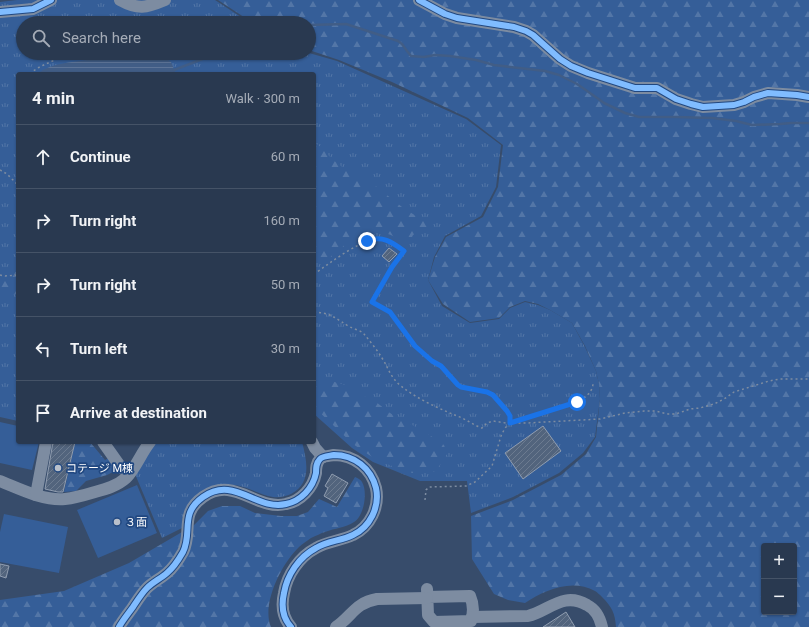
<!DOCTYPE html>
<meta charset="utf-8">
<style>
:root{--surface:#293950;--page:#314057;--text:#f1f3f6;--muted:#a5acb7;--line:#455367}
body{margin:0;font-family:Roboto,"Noto Sans JP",sans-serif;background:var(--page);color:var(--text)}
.controls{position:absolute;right:12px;bottom:12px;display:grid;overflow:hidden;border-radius:4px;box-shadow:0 1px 3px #0004}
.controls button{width:36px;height:36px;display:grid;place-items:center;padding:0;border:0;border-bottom:1px solid var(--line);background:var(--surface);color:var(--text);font:20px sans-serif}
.stop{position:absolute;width:12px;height:12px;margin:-9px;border:3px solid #1a73e8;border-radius:50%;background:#fff}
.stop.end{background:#1a73e8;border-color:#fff;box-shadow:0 1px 4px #0008}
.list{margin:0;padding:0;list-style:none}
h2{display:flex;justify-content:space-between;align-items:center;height:52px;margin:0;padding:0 16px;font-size:17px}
h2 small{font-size:13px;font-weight:400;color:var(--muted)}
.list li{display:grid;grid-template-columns:26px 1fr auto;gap:12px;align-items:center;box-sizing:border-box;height:64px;padding:0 16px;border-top:1px solid var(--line)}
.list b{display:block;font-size:15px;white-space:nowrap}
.list em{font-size:13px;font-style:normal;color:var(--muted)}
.icon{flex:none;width:22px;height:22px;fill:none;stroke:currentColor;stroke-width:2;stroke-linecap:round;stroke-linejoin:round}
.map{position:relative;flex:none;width:809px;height:627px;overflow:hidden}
.search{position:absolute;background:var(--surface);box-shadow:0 1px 3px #0004;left:16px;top:16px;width:300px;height:44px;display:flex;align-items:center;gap:10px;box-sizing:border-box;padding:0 14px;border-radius:22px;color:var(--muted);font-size:15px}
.panel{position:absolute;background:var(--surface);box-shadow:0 1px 3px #0004;left:16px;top:72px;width:300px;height:372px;border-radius:4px}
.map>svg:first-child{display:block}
.grass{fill:url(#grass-tufts)}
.forest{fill:url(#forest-firs);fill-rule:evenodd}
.garden{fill:#355e98}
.water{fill:url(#water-rules)}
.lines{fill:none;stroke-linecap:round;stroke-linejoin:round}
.stream{stroke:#415d86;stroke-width:2.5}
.building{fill:url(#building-hatch);stroke:#909db0}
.path{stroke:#7d8ca1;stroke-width:1.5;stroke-dasharray:2 3;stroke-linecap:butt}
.minor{stroke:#7d8ca1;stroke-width:12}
.cycleway-casing{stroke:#214881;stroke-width:8}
.cycleway{stroke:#80bcff;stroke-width:6}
.route{stroke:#1a73e8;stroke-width:5}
.poi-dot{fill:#b9c0cb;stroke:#214881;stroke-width:1.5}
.labels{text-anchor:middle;stroke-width:3.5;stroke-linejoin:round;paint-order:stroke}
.poi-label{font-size:11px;fill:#fff;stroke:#214881;text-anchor:start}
</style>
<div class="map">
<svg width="809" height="627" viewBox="0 0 809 627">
<defs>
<pattern id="grass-tufts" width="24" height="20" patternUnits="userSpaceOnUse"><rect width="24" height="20" fill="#355e98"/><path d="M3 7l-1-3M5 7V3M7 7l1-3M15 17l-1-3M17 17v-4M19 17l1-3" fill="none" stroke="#5376a7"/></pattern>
<pattern id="forest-firs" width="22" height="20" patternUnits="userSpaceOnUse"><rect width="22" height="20" fill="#355e98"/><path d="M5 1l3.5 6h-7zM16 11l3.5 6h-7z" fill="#5376a7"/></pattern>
<pattern id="water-rules" width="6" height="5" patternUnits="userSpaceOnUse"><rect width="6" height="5" fill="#415d86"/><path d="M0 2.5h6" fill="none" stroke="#5e7598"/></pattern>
<pattern id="building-hatch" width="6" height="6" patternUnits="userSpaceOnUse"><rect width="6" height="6" fill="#52647d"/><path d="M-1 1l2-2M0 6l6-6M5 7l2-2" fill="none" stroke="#6c7b90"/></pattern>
</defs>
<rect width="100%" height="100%" fill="#374c6b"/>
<!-- grass -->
<g class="grass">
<path d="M17 0H215L250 23H23V53H309L337 61 466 119 501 145 496 187 481 216 445 236 434 257 428 280 442 306 470 323 499 319 510 308 525 302 538 305 550 310 572 323 585 347 596 371 599 384 600 399 595 437 583 453 559 473 513 497 471 513 467 481H420L373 462 352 448 314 414V74H18V421L0 417V2Z"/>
<path d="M158 442H302C307 461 312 483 291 494 286 496 280 498 273 497 254 493 241 482 220 485 209 487 205 489 196 496 185 506 182 514 182 528L162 538 135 474 153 446Z"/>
</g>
<!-- forest -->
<g class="forest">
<path d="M218 0H809V627H616C615 613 612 607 602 597 600 595 597 592 595 591 572 578 544 590 525 603L508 600 494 594 472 559 471 516 513 500 561 475 586 454 596 437 600 399 599 384 596 371 585 346 572 323 550 310 538 304 525 301 510 307 499 318 470 322 443 304 428 280 435 257 446 237 483 217 498 187 503 145 468 118 392 82 339 60 309 50V23H253ZM764 546H794V612H764Z"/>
<path d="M314 142 322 148 329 156 342 167 363 176 402 207 430 225 413 235 409 243C399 239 389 233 379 232 360 231 340 248 327 260L320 259 314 248Z"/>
<path d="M0 271 18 272V294L0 296Z"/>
<path d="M321 378 345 385 361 396 371 398 390 413 425 432 444 445 447 454 440 465 434 472 412 473 404 469 392 466 375 459 353 444 314 407V380Z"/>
<path d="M75 442H90L105 460 109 458 117 468 113 472 107 475 86 481 76 491 64 492Z"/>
<path d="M355 477C358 478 361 480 362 482 368 492 364 516 354 522 345 528 335 528 325 532 321 533 316 536 311 538 307 541 302 544 299 547 282 563 261 604 271 627H0V600L64 591 129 563 194 525 208 511 222 506H240L255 513 281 516H297L308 512 319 499 337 507Z"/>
</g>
<!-- garden -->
<g class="garden">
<path d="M0 422 18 426V442H39L32 470 0 463Z"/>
<path d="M137 485 157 533 98 558 77 510Z"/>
<path d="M4 514 68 527 59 573 0 562V532Z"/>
</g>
<!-- water -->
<path class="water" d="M135 53H152L167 59 171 62 176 74H37C52 62 76 62 94 59 108 58 121 55 135 53Z"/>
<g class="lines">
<!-- stream -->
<g class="stream">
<path d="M309 25 346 24 398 41 402 44 407 51 411 56 424 57 435 55 450 56 476 60 494 65 545 71 559 75 577 84 600 100 604 103 625 113 639 117H676L712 118 736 121 752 125 780 124 791 123H809"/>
<path d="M174 70 218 53"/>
</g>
</g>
<!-- building -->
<g class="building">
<path d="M389 248 397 254 389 262 382 256Z"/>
<path d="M543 426 561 451 523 479 505 453Z"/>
<path d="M53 442H75L63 492H58L45 489Z"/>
<path d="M332 474 348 483 336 503 324 496 328 488 325 486Z"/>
<path d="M0 564 9 566 6 578 0 576Z"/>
<path d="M566 612 575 627H543Z"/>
</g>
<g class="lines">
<!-- path -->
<g class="path">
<path d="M30 74C39 65 51 63 62 56"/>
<path d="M0 170 7 174 18 185"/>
<path d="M314 274C329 264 364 236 382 239 391 240 397 246 404 251L393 265 372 302 390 312 415 346 432 361 441 366 458 385 461 387 487 392 493 395 507 411 510 416V423"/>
<path d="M0 275 5 276 18 275"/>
<path d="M314 312C332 313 336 319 350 327 354 329 360 330 364 334 370 341 377 350 382 358 389 369 390 377 401 386 417 399 438 408 457 416 466 419 473 425 482 428L487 423 493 421 506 423H527L600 419 625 413 644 411H655L668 414H676L690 409 700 408 714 404 724 399 734 392 769 381 780 379H809"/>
<path d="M425 500 426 490 429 487 466 486 475 482 492 466 501 436 505 428 510 423 577 402C585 398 593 392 593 383"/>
</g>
<!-- minor -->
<g class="minor">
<path d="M120 0C138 10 146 8 165 0"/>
<path d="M419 0 445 14 457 18 514 27 526 31 533 35 560 59 571 66 588 73 635 88H657L676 99 691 104 703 107 734 105 744 102 754 97 768 93 797 95 809 97"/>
<path d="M0 12 33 9 51 0"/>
<path d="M103 442 120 466 129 474"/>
<path d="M312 442 315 448 323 457"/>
<path d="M0 481C20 489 43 501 65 499 75 498 85 495 95 492 106 489 117 486 126 478 136 468 141 453 150 442"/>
<path d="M36 495 46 442"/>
<path d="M427 589 428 615 434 622 471 621C474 612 474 605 470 596L427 597"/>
<path d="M472 617 528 616C549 611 563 591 587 605 595 609 600 618 602 627"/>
<path d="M119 627C123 620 128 614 133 607 137 601 142 593 147 588 153 582 160 579 167 573 173 568 179 559 183 552 193 532 179 514 203 497 234 475 256 511 286 504 301 501 313 488 316 473 316 468 316 463 320 459 323 456 329 456 334 455 354 455 371 468 376 488 380 507 370 527 353 535 341 541 327 541 316 548 299 557 287 575 284 593 281 606 282 617 291 627"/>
<path d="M336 627C352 616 355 603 377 599L427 598"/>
</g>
<defs>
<g id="cycleway">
<path d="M419 0 445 14 457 18 514 27 526 31 533 35 560 59 571 66 588 73 635 88H657L676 99 691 104 703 107 734 105 744 102 754 97 768 93 797 95 809 97"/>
<path d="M0 12 33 9 51 0"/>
<path d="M119 627C123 620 128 614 133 607 137 601 142 593 147 588 153 582 160 579 167 573 173 568 179 559 183 552 193 532 179 514 203 497 234 475 256 511 286 504 301 501 313 488 316 473 316 468 316 463 320 459 323 456 329 456 334 455 354 455 371 468 376 488 380 507 370 527 353 535 341 541 327 541 316 548 299 557 287 575 284 593 281 606 282 617 291 627"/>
</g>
</defs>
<!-- cycleway casing -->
<use href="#cycleway" class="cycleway-casing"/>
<!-- cycleway -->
<use href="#cycleway" class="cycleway"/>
</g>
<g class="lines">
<!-- route -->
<path class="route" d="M367 241C382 235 392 242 404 251L392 267 372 302 390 312 415 346 432 361 441 366 458 385 461 387 487 392 493 395 507 411 510 416V423L577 402"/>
</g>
<!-- markers -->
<g class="poi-dot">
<circle cx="58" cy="468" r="4"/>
<circle cx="117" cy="522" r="4"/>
</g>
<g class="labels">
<!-- poi labels -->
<g class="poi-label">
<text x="66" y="472">コテージ M棟</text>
<text x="125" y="526">３面</text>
</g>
</g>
</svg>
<div class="controls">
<button>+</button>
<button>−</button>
</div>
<div class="stop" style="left:577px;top:402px"></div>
<div class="stop end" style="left:367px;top:241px"></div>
<div class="search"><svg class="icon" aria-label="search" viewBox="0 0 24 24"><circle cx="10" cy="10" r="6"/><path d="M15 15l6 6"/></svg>Search here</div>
<section class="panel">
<h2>4 min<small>Walk · 300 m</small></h2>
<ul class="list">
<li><svg class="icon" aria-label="ahead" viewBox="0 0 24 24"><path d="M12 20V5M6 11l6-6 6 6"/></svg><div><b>Continue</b></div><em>60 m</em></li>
<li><svg class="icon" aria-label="right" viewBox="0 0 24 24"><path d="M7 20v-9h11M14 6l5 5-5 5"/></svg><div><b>Turn right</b></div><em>160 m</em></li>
<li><svg class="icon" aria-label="right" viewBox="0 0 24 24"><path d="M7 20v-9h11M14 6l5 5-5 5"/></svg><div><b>Turn right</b></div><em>50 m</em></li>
<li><svg class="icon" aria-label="left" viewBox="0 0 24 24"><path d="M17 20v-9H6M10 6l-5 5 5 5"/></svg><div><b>Turn left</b></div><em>30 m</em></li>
<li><svg class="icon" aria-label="arrive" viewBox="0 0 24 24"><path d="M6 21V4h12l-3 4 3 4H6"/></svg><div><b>Arrive at destination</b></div></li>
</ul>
</section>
</div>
